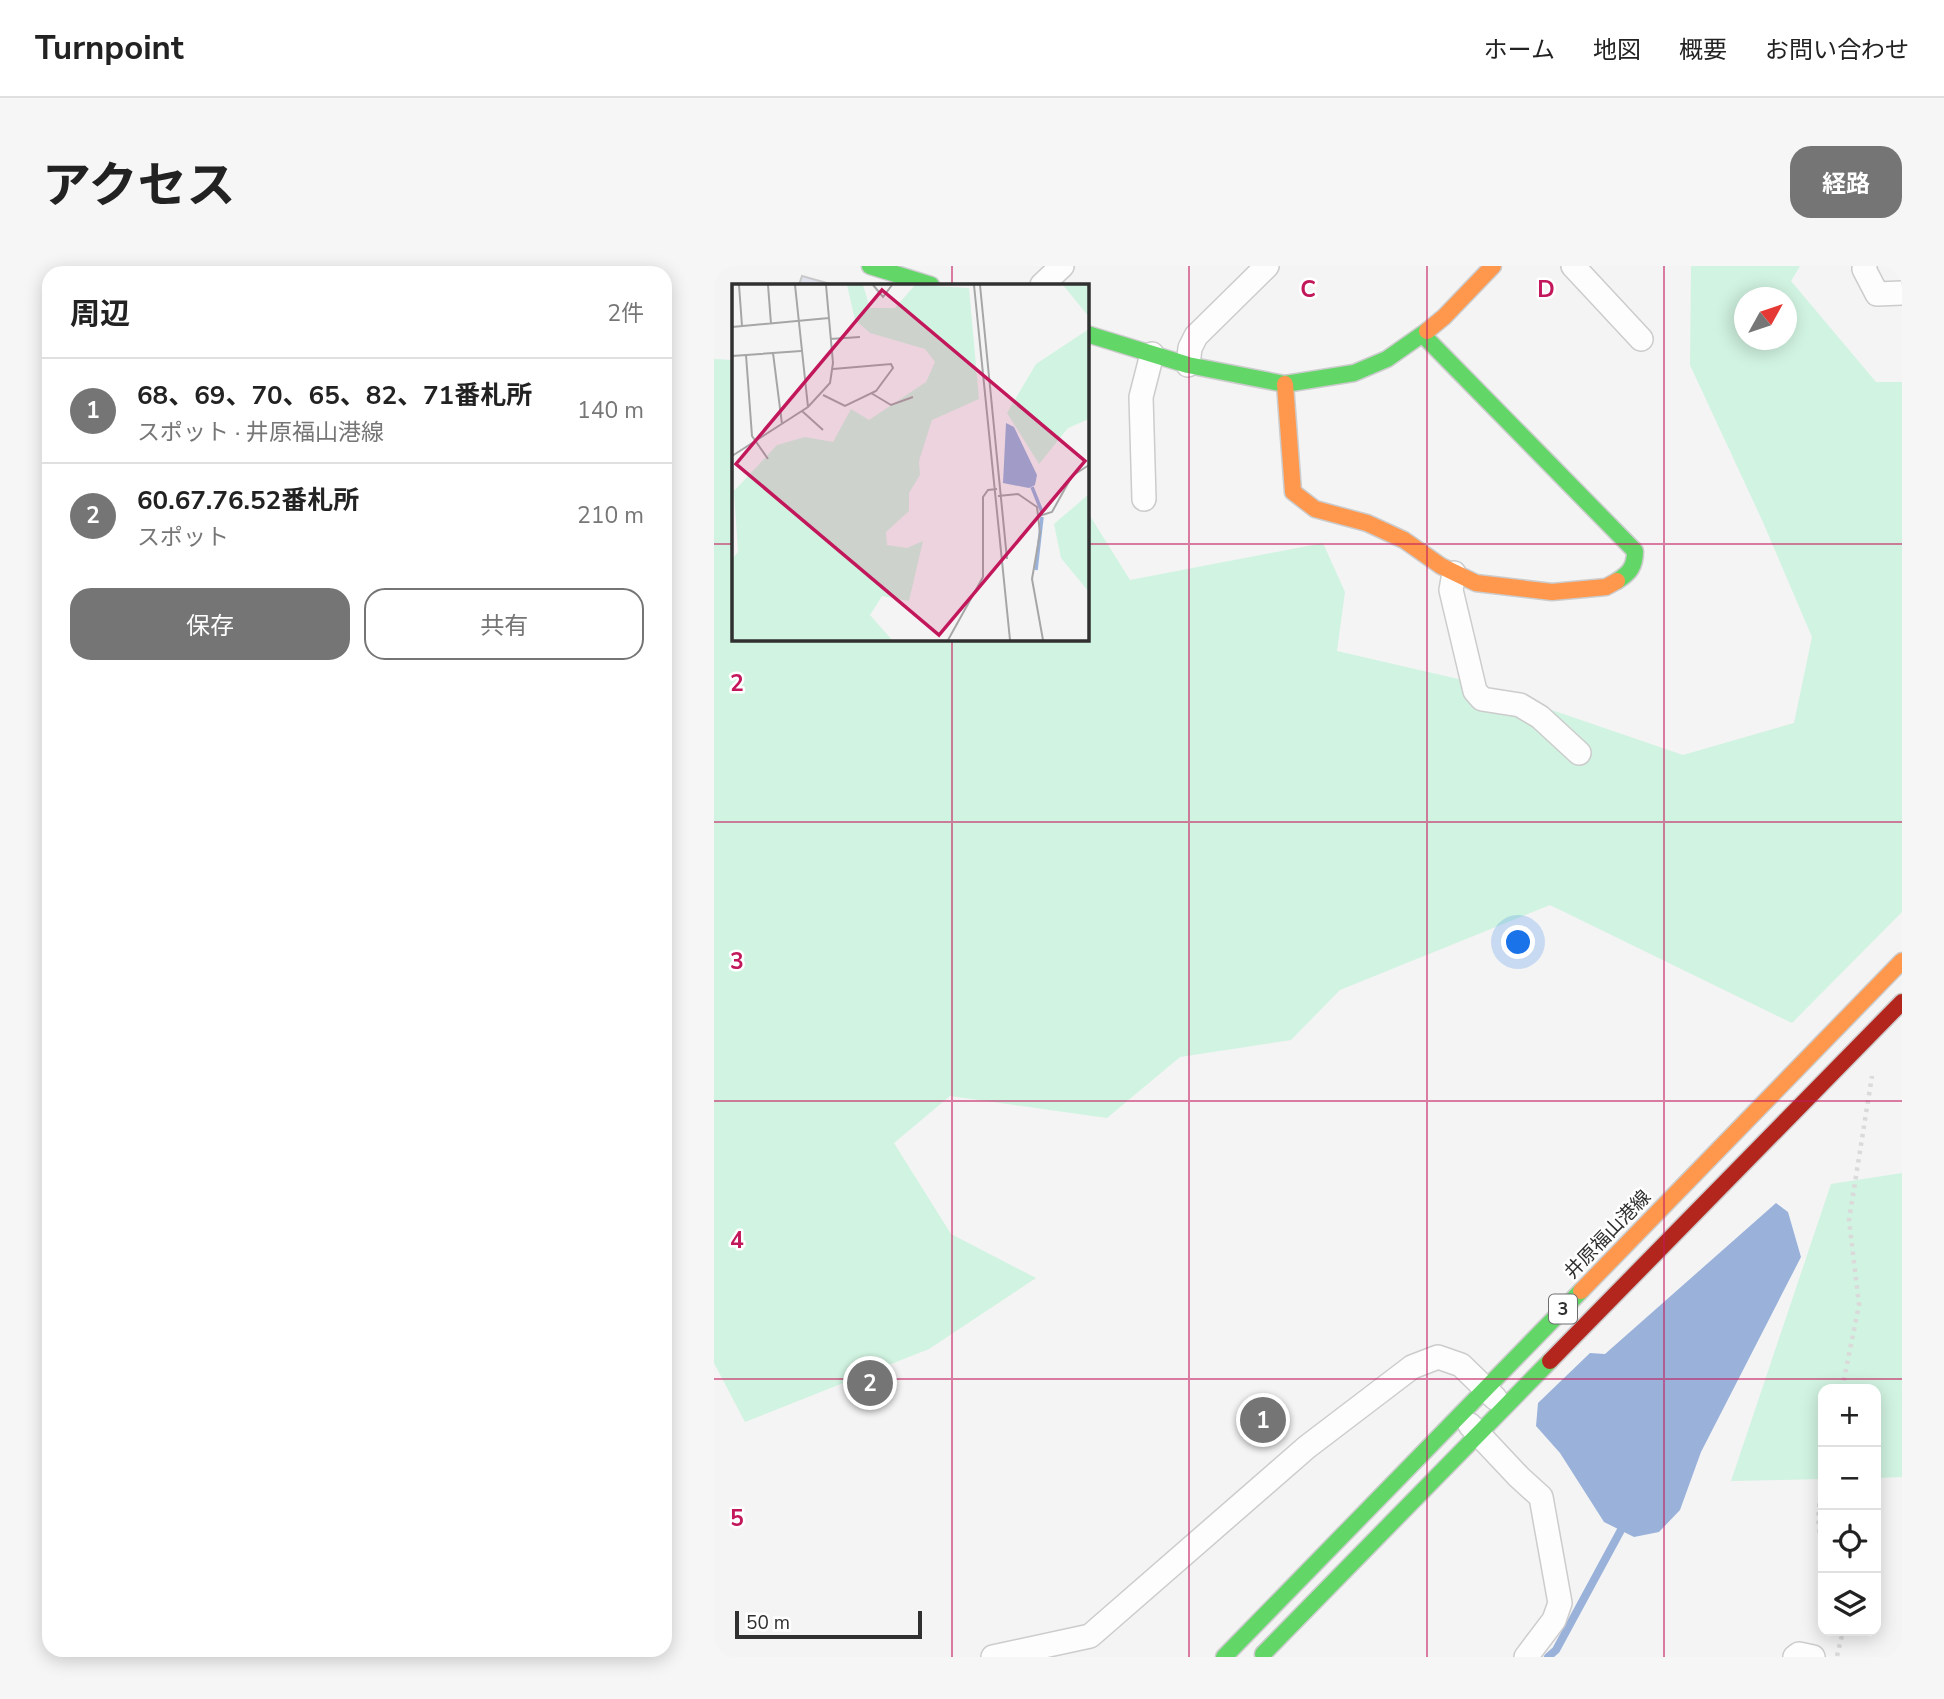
<!DOCTYPE html>
<html lang="ja">
<meta charset="utf-8">
<style>
:root{--surface:#fff;--page:#f6f6f6;--text:#222;--muted:#767676;--line:#e0e0e0;--accent:#757576}
body{margin:0;font-family:"Nunito Sans","Noto Sans JP",sans-serif;background:var(--page);color:var(--text)}
.controls{position:absolute;right:21px;bottom:21px;display:grid;overflow:hidden;border-radius:14px;box-shadow:0 4px 18px #0003}
.controls button{width:63px;height:63px;display:grid;place-items:center;padding:0;border:0;border-bottom:2px solid var(--line);background:var(--surface);color:var(--text);font:35px sans-serif}
.compass{position:absolute;left:1020px;top:21px;width:63px;height:63px;border-radius:50%;background:var(--surface);box-shadow:0 4px 18px #0003;rotate:50deg}
.scale{position:absolute;left:21px;bottom:18px;width:187px;box-sizing:border-box;padding-left:7px;border:4px solid #303031;border-top:0;font-size:19px;line-height:24px;white-space:nowrap;color:#303031;-webkit-text-stroke:5px #fff;paint-order:stroke}
.you{position:absolute;left:805px;top:677px;width:24px;height:24px;margin:-18px;border:5px solid #fff;border-radius:50%;background:#1a73e8;box-shadow:0 0 0 10px #1a73e833}
.badge{display:grid;place-items:center;width:46px;height:46px;border-radius:50%;background:var(--accent);color:#fff;font-size:23px;font-weight:700}
.pin{position:absolute;translate:-50% -50%;border:4px solid #fff;box-shadow:0 2px 7px #0006}
.list{margin:0;padding:0;list-style:none}
h2{display:flex;justify-content:space-between;align-items:center;height:91px;margin:0;padding:0 28px;font-size:30px}
h2 small{font-size:23px;font-weight:400;color:var(--muted)}
.list li{display:grid;grid-template-columns:46px 1fr auto;gap:21px;align-items:center;box-sizing:border-box;height:105px;padding:0 28px;border-top:2px solid var(--line)}
.list b{display:block;font-size:26px;white-space:nowrap}
.list p{margin:0;font-size:23px;white-space:nowrap;color:var(--muted)}
.list em{font-size:23px;font-style:normal;color:var(--muted)}
.actions{display:flex;gap:14px;padding:21px 28px}
.actions a{flex:1;padding:16px 0;border:2px solid var(--accent);border-radius:21px;text-align:center;font-size:24px;color:var(--accent)}
.actions .main{background:var(--accent);color:#fff}
.icon{flex:none;width:38px;height:38px;fill:none;stroke:currentColor;stroke-width:2;stroke-linecap:round;stroke-linejoin:round}
.map{position:relative;flex:none;width:1188px;height:1391px;overflow:hidden;border-radius:21px}
header{display:flex;align-items:center;gap:42px;box-sizing:border-box;height:98px;padding:0 35px;background:var(--surface);border-bottom:2px solid var(--line)}
header strong{font-size:33px}
nav{display:flex;gap:38px;margin-inline-start:auto;font-size:24px}
.intro{display:flex;align-items:center;justify-content:space-between;box-sizing:border-box;height:168px;padding:0 42px}
h1{margin:0;font-size:49px}
.button{padding:18px 32px;border-radius:21px;background:var(--accent);color:#fff;font-size:24px;font-weight:700}
main{display:flex;gap:42px;padding:0 42px}
aside{flex:1;background:var(--surface);border-radius:21px;box-shadow:0 4px 18px #0003}
.map>svg:first-child{display:block}
.green{fill:#d1f3e1;fill-rule:evenodd}
.water{fill:#9ab2da}
.lines{fill:none;stroke-linecap:round;stroke-linejoin:round}
.stream{stroke:#9ab2da;stroke-width:8}
.building{fill:#e0e2ed;stroke:#c9c9ca;stroke-width:2}
.street-casing{stroke:#cccccd;stroke-width:26}
.fast-casing{stroke:#cccccd;stroke-width:19}
.slow-casing{stroke:#cccccd;stroke-width:19}
.jam-casing{stroke:#cccccd;stroke-width:19}
.path{stroke:#dadadb;stroke-width:4.5;stroke-dasharray:3.5 5;stroke-linecap:butt}
.street{stroke:#fdfdfe;stroke-width:23}
.fast{stroke:#63d668;stroke-width:16}
.slow{stroke:#ff974d;stroke-width:16}
.jam{stroke:#b3261e;stroke-width:16}
.grid{fill:none;stroke:#c2185b;stroke-width:2;stroke-opacity:0.55}
.labels{text-anchor:middle;stroke-width:5;stroke-linejoin:round;paint-order:stroke}
.shield{fill:#fff;stroke:#6e6e6f;stroke-width:2}
.shield-label{font-size:18px;font-weight:bold;fill:#303031}
.street-label{font-size:19px;fill:#303031;stroke:#fff}
.inset-river{fill:none;stroke:#9ab2da;stroke-width:3.5}
.inset-road{fill:none;stroke:#a6a6a7;stroke-width:2}
.view{fill:#c2185b;fill-opacity:0.15;stroke:#c2185b;stroke-width:3.5}
.inset-edge{fill:none;stroke:#303031;stroke-width:3.5}
.grid-label{font-size:23px;text-anchor:middle;font-weight:bold;fill:#c2185b;stroke:#fff;stroke-width:5;stroke-linejoin:round;paint-order:stroke}
</style>
<header>
<strong>Turnpoint</strong>
<nav><a>ホーム</a><a>地図</a><a>概要</a><a>お問い合わせ</a></nav>
</header>
<div class="intro"><h1>アクセス</h1><a class="button">経路</a></div>
<main>
<aside>
<h2>周辺<small>2件</small></h2>
<ul class="list">
<li><span class="badge">1</span><div><b>68、69、70、65、82、71番札所</b><p>スポット · 井原福山港線</p></div><em>140 m</em></li>
<li><span class="badge">2</span><div><b>60.67.76.52番札所</b><p>スポット</p></div><em>210 m</em></li>
</ul>
<div class="actions"><a class="main">保存</a><a>共有</a></div>
</aside>
<div class="map">
<svg width="1188" height="1391" viewBox="0 0 1188 1391">
<rect width="100%" height="100%" fill="#f4f4f5"/>
<!-- green -->
<g class="green">
<path d="M977 0H1086L1077 15 1162 116H1188V646L1078 757 836 639 626 724 577 774 466 791 393 852 236 830 180 877 237 968 322 1012 215 1083 31 1156 0 1097V93L19 94V373H373V245L416 314 609 277 631 326 623 385 753 415 969 489 1080 457 1098 371 1048 254 976 99ZM1030 32H1072V74H1030Z"/>
<path d="M1188 907V1211L1162 1212V1123H1109V1213L1017 1215 1117 918Z"/>
</g>
<!-- water -->
<path class="water" d="M1062 937 1074 946 1087 991 987 1186 966 1244 945 1266 920 1271 890 1256 846 1187 822 1160 824 1137 876 1087 891 1088Z"/>
<g class="lines">
<!-- stream -->
<path class="stream" d="M834 1391 842 1384 907 1264"/>
</g>
<!-- building -->
<path class="building" d="M88 10 120 19H85Z"/>
<g class="lines">
<defs>
<g id="street">
<path d="M859 0 927 73"/>
<path d="M1151 0 1150 3 1163 28 1188 27"/>
<path d="M328 19 348 0"/>
<path d="M474 99 476 82 482 70 553 0"/>
<path d="M430 233 427 131 438 88"/>
<path d="M740 307 737 324 761 425 768 433 806 439 826 451 865 487"/>
<path d="M756 1159 805 1211 827 1231 846 1337 840 1354 812 1391"/>
<path d="M279 1391 376 1370 593 1181 698 1101 724 1091 747 1099 781 1132"/>
<path d="M1081 1391 1085 1388 1099 1391"/>
</g>
<g id="fast">
<path d="M156 0 217 19"/>
<path d="M373 68 474 99 571 118 640 107 673 93 713 65"/>
<path d="M709 69 921 285C921 300 916 307 903 315"/>
<path d="M549 1388 836 1095"/>
<path d="M510 1391 867 1025"/>
</g>
<g id="slow">
<path d="M713 65 730 51 779 0"/>
<path d="M571 118 579 226 601 243 653 257 690 274 727 300 762 317 838 326 892 321 903 315"/>
<path d="M867 1025 1188 695"/>
</g>
<path id="jam" d="M836 1095 1188 736"/>
</defs>
<!-- street casing -->
<use href="#street" class="street-casing"/>
<!-- fast casing -->
<use href="#fast" class="fast-casing"/>
<!-- slow casing -->
<use href="#slow" class="slow-casing"/>
<!-- jam casing -->
<use href="#jam" class="jam-casing"/>
<!-- path -->
<g class="path">
<path d="M1128 1123 1145 1039 1135 954 1158 810"/>
<path d="M1109 1221C1104 1241 1102 1259 1109 1278"/>
<path d="M1123 1390 1129 1365"/>
</g>
<!-- street -->
<use href="#street" class="street"/>
<!-- fast -->
<use href="#fast" class="fast"/>
<!-- slow -->
<use href="#slow" class="slow"/>
<!-- jam -->
<use href="#jam" class="jam"/>
</g>
<!-- grid -->
<path class="grid" d="M238 0V19M475 0V1391M713 0V1391M950 0V1391M0 278H19M373 278H1188M238 373V1391M0 556H1188M0 835H1188M0 1113H1188"/>
<g class="labels">
<!-- shield labels -->
<rect class="shield" x="835" y="1028.5" width="28" height="29" rx="5"/>
<g class="shield-label">
<text x="849" y="1049">3</text>
</g>
<!-- street labels -->
<g class="street-label">
<text transform="translate(893 968) rotate(-46)" y="7">井原福山港線</text>
</g>
</g>
<!-- overview -->
<g transform="translate(18 18)">
<rect width="357" height="357" fill="#f4f4f5"/>
<path d="M115 1H131L138 24H163L183 1 237 4 247 115 200 136 187 177 188 191 177 209V227L154 248 155 261 175 264 191 257 177 317 150 312 138 331 160 356H0V275L6 268 2 207 45 161 73 153 101 158 119 125 137 136 194 98 203 78 193 65 138 49 123 36ZM331 1H357V33ZM357 45V135L336 144 307 180 275 129 304 80ZM357 210V308L329 274 322 240Z" fill="#d1f3e1"/>
<path d="M274 139 282 143 305 191 303 201 297 204 271 199Z" fill="#9ab2da"/>
<path class="inset-river" d="M300 203 310 228M304 286 310 233"/>
<path class="inset-road" d="M7 1 10 42M36 1 39 40M63 1 76 123M141 1 151 13 160 1M242 1 278 356M248 1 275 275M0 43 97 34M98 55 128 53M41 69 50 140M14 71 20 152 36 175M0 72 69 67M139 109 159 121 181 113M91 111 113 122 144 107 161 84 159 80 101 85M70 127 91 146M0 172 76 123 98 99 101 79 94 1M266 212 286 210 305 223 308 249 300 295 311 356M307 232 320 228 340 192 357 181M216 356 251 293V213L256 206 265 205"/>
<path class="view" d="M150 6 353 177 207 351 4 180Z"/>
<rect width="357" height="357" class="inset-edge"/>
</g>
<g class="grid-label">
<text x="594" y="31">C</text>
<text x="832" y="31">D</text>
<text x="23" y="425">2</text>
<text x="23" y="703">3</text>
<text x="23" y="982">4</text>
<text x="23" y="1260">5</text>
</g>
</svg>
<div class="controls">
<button>+</button>
<button>−</button>
<button><svg class="icon" aria-label="locate" viewBox="0 0 24 24"><circle cx="12" cy="12" r="6"/><path d="M12 2v4M12 18v4M2 12h4M18 12h4"/></svg></button>
<button><svg class="icon" aria-label="layers" viewBox="0 0 24 24"><path d="M12 4l9 5-9 5-9-5zM3 14l9 5 9-5"/></svg></button>
</div>
<svg class="compass" viewBox="-18 -18 36 36"><path d="M0-13l5 13h-10z" fill="#e53935"/><path d="M0 13l5-13h-10z" fill="#767676"/></svg>
<div class="scale">50 m</div>
<div class="you"></div>
<div class="pin badge" style="left:549px;top:1154px">1</div>
<div class="pin badge" style="left:156px;top:1117px">2</div>
</div>
</main>
